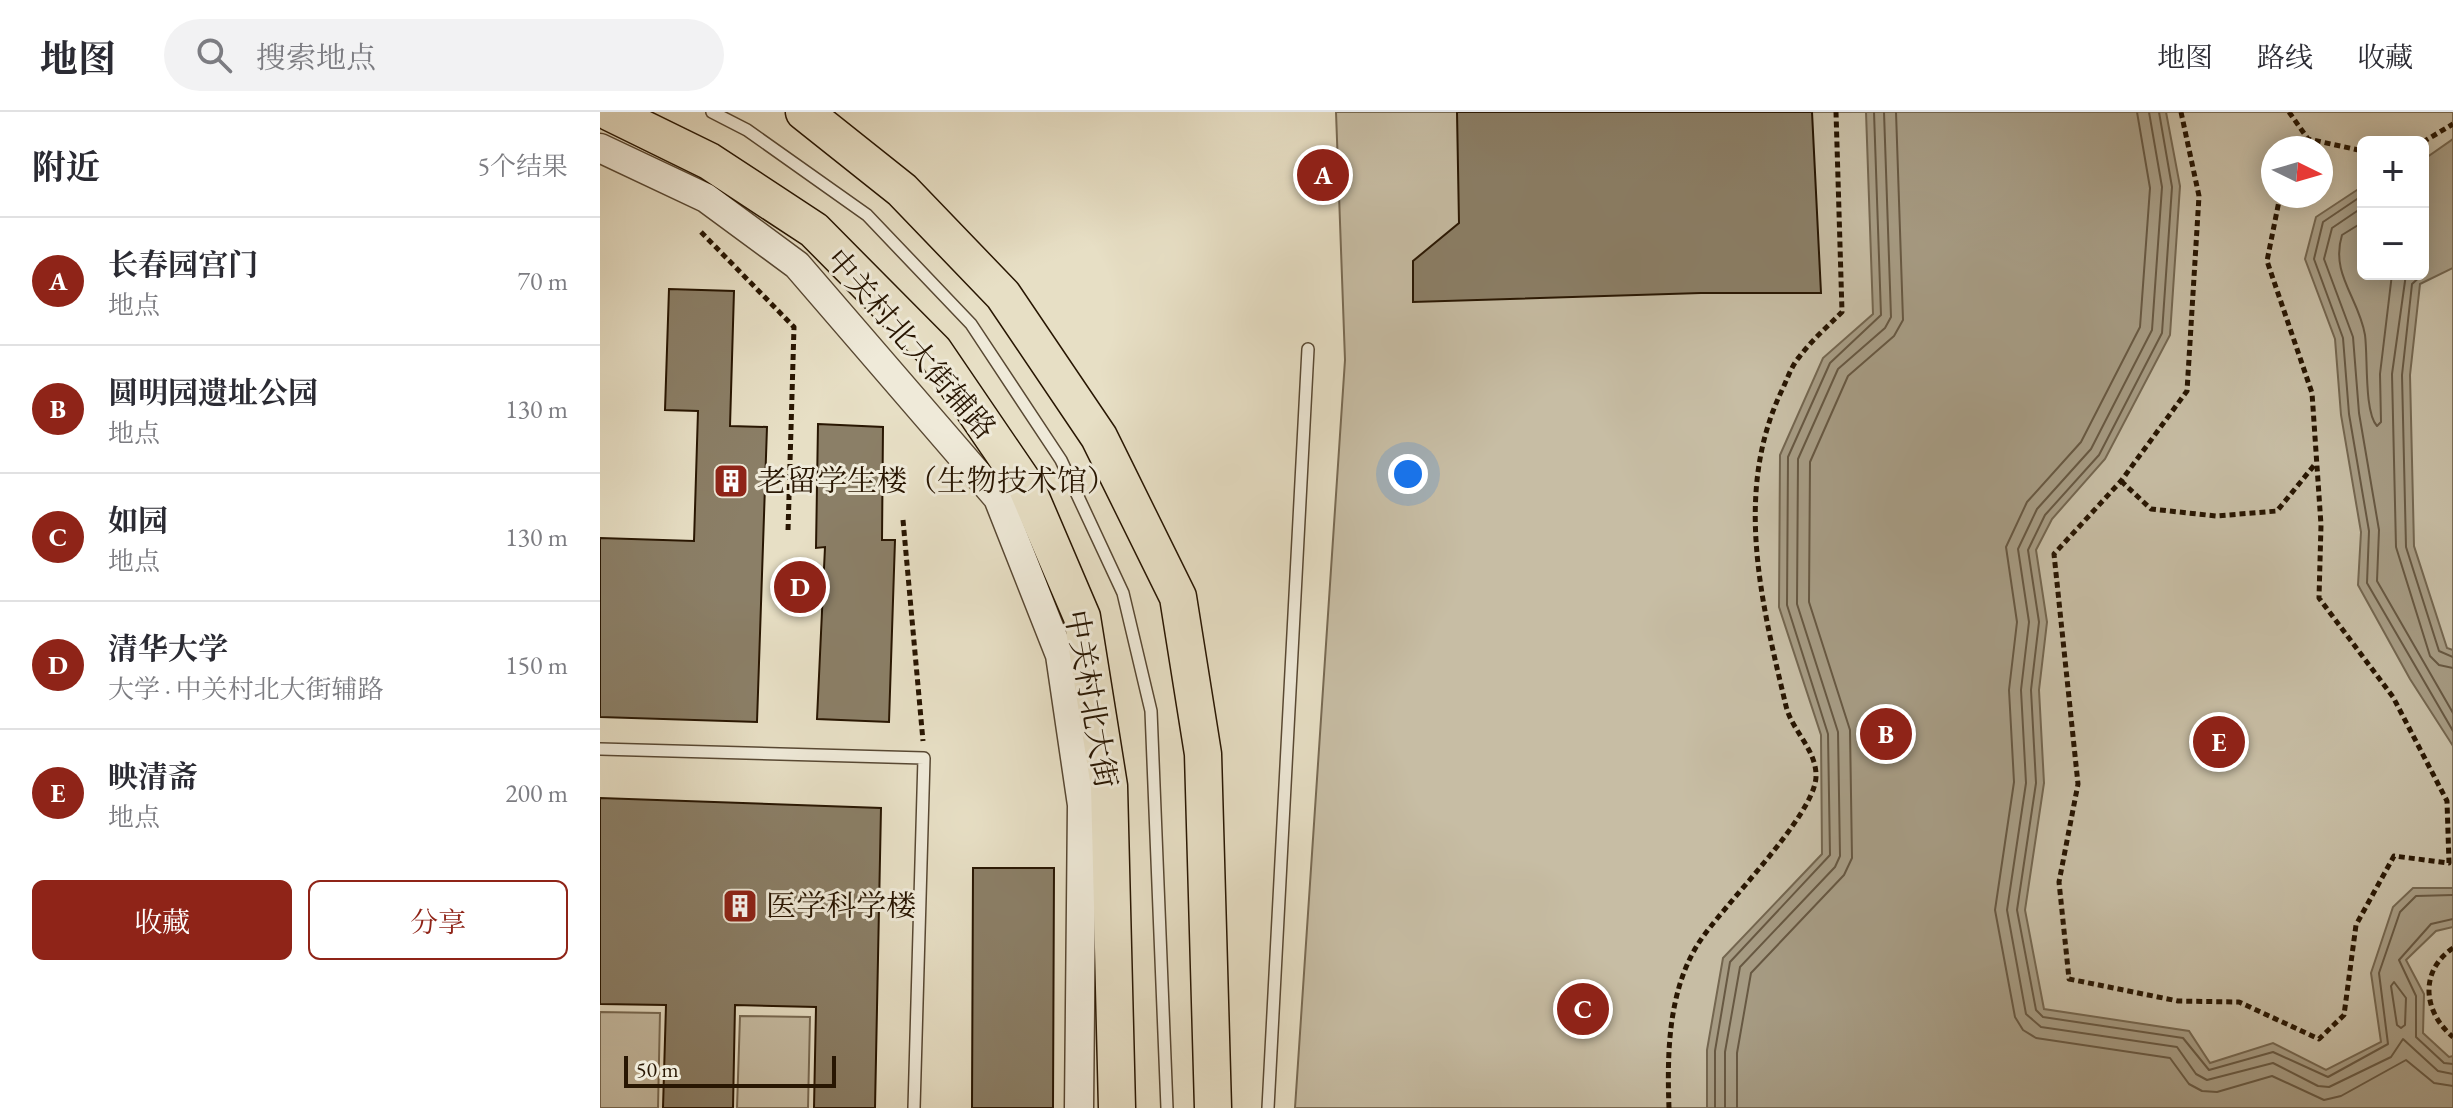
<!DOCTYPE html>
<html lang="zh">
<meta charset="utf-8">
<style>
:root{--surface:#fff;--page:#f2f2f3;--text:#2b2b33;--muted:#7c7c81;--line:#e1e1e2;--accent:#8f2418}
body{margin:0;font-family:"EB Garamond","Noto Serif SC",serif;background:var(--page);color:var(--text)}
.controls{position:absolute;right:24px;top:24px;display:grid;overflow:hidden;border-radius:12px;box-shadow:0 4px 20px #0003}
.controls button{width:72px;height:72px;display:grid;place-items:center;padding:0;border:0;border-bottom:2px solid var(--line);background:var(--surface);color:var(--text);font:40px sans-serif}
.compass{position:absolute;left:1661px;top:24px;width:72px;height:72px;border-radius:50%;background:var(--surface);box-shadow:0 4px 20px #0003;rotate:95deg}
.scale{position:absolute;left:24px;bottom:20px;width:212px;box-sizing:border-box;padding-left:8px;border:4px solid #281602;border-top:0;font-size:22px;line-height:28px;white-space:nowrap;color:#281602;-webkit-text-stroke:6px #efead9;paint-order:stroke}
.you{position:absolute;left:808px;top:362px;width:28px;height:28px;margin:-20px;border:6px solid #fff;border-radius:50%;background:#1a73e8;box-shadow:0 0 0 12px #1a73e833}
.badge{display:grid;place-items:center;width:52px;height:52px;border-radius:50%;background:var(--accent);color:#fff;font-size:26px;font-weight:700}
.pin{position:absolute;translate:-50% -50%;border:4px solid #fff;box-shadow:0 2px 8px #0006}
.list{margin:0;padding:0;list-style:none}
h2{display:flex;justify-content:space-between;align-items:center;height:104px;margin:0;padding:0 32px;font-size:34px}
h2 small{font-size:26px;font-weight:400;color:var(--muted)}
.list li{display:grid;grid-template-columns:52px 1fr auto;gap:24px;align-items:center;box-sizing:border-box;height:128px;padding:0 32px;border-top:2px solid var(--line)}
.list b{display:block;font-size:30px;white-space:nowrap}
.list p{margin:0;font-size:26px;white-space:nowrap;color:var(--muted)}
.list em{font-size:26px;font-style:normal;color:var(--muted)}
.actions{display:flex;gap:16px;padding:24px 32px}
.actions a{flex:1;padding:18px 0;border:2px solid var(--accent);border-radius:12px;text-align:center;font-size:28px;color:var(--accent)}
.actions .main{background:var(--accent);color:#fff}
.icon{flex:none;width:44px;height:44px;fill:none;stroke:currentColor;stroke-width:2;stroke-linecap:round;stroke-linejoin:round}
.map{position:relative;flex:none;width:1853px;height:996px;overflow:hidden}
header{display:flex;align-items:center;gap:48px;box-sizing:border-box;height:112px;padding:0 40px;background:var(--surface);border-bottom:2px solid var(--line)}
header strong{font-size:38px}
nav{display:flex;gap:44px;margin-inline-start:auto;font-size:28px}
.search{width:560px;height:72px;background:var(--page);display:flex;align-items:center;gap:20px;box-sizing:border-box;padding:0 28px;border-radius:44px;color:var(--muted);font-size:30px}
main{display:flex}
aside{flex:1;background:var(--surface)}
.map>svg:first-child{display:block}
.green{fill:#c7bda4;stroke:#786a53;stroke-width:2;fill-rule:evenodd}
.water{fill:#a69b83;stroke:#74664f;stroke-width:2}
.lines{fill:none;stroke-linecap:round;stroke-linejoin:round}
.shore{stroke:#675842;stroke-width:2}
.building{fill:#8b7f67;stroke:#281602;stroke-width:2}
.service-casing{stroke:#584833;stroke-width:14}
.tertiary-casing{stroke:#584833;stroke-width:31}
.primary-casing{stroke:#281602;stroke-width:39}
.path{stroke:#281602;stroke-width:5;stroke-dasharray:6 4;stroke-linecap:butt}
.service{stroke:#efead9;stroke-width:11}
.tertiary{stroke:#efead9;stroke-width:28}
.primary{stroke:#e7dfc5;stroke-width:36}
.labels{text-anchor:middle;stroke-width:6;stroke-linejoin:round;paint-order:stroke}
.street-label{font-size:30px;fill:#281602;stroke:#efead9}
.poi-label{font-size:30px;fill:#281602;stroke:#efead9;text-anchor:start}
</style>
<header>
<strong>地图</strong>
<div class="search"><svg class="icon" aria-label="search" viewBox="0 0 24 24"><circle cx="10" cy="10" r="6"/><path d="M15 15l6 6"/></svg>搜索地点</div>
<nav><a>地图</a><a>路线</a><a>收藏</a></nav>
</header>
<main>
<aside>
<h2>附近<small>5个结果</small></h2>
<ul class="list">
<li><span class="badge">A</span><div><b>长春园宫门</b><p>地点</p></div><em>70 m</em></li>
<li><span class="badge">B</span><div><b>圆明园遗址公园</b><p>地点</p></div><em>130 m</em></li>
<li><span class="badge">C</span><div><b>如园</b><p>地点</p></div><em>130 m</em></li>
<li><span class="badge">D</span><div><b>清华大学</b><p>大学 · 中关村北大街辅路</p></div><em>150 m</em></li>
<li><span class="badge">E</span><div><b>映清斋</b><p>地点</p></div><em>200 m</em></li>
</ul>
<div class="actions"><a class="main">收藏</a><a>分享</a></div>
</aside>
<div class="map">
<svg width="1853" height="996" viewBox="0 0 1853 996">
<rect width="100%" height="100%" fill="#e7dfc5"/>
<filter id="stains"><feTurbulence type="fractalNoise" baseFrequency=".0025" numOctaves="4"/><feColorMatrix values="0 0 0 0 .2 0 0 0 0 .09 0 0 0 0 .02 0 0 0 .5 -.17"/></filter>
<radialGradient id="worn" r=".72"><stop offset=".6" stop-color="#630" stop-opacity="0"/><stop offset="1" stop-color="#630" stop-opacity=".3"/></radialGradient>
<!-- green -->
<g class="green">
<path d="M736 0H1853V996H695L745 248ZM1763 30H1823V162H1763ZM1673 36H1721V84H1673Z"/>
<path d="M0 900 60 901 58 996H0Z"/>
<path d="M140 904 210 905 208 996H137Z"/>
</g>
<!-- water -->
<g class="water">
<path d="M1266 0H1566L1580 74 1570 223 1505 347 1452 407 1436 438 1447 510 1439 578 1444 671 1425 798 1444 897 1589 919 1610 951 1673 931 1726 958 1781 930 1771 861 1793 795 1813 776H1853V815L1836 819 1806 848 1824 882 1823 921 1849 945 1853 944V996H1107V938L1123 846 1222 742 1221 623 1179 495 1180 343 1223 246 1273 202Z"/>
<path d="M1853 27V156L1820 172 1810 263 1814 434 1847 536 1853 538V634L1810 567 1758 473 1761 420 1741 303 1735 227 1705 147 1716 105 1763 74V162H1823V48Z"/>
</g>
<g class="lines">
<!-- shore -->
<g class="shore">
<path d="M1537 0 1550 76 1540 215 1481 330 1427 390 1406 435 1417 510 1409 578 1414 670 1395 798 1415 905 1423 918 1436 926 1570 946 1589 972 1602 979 1617 980 1672 964 1724 988 1741 984 1806 948 1834 971 1853 974"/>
<path d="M1549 0 1562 75 1552 218 1491 337 1437 397 1418 437 1429 510 1421 578 1426 671 1407 798 1426 902 1441 915 1577 935 1596 962 1607 968 1673 951 1718 974 1729 975 1791 945 1803 927 1838 959 1853 962"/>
<path d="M1559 0 1572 75 1562 221 1499 343 1445 403 1428 438 1439 510 1431 578 1436 671 1417 798 1436 898 1443 905 1583 926 1609 958 1673 940 1728 965 1788 932 1779 861 1800 800 1816 784 1853 783"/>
<path d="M1763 83 1723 110 1714 147 1743 226 1749 302 1769 419 1767 471 1853 619"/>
<path d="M1763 95 1732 116 1724 147 1753 225 1759 301 1779 418 1777 469 1853 601"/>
<path d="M1763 110 1742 123C1730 162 1759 186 1765 223 1768 245 1764 300 1777 314L1781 310 1780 262 1792 162"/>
<path d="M1806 162 1792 262 1796 435 1830 544 1839 553 1853 556"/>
<path d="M1823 162 1812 172 1802 263 1806 435 1839 539 1853 545"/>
<path d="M1853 807 1831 812 1799 848 1816 884V925L1844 951 1853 952"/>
<path d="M1794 870 1806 886 1805 913 1801 916 1797 913 1791 874Z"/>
<path d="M1115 996V939L1130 850 1230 743 1228 622 1187 493 1188 345 1230 251 1281 203 1274 0"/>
<path d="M1125 996V940L1140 855 1235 755 1240 744 1238 620 1197 492 1198 347 1238 257 1285 216 1291 205 1284 0"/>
<path d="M1137 996V941L1151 861 1244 763 1252 746 1250 618 1209 490 1210 350 1248 264 1294 224 1303 208 1296 0"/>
</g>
</g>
<!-- building -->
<g class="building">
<path d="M857 0H1212L1221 181H1101L813 190V149L859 111Z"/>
<path d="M69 177 134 179 130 314 167 315 157 610 0 605V426L94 429 98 299 65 298Z"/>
<path d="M218 312 283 315 282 428H295L289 610 217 607 225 435 216 436Z"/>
<path d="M0 686 281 696 275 996H214L216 895 135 893 133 996H63L66 893 0 892Z"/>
<path d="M373 756H454L453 996H372Z"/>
</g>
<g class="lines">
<defs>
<g id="service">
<path d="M112 0 147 18 267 103 371 212 461 348 523 481 551 599 567 996"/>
<path d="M0 637 324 646 314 996"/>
<path d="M668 996 708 237"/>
</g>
<path id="tertiary" d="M0 36 106 86 197 153 398 386 460 543 482 693 479 996"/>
<g id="primary">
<path d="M9 0 109 49 214 118 334 239 426 374 482 505 509 674 517 996"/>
<path d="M204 0 302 78 403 183 499 325 578 485 603 642 613 996"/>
</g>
</defs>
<!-- service casing -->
<use href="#service" class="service-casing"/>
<!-- tertiary casing -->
<use href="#tertiary" class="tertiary-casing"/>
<!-- primary casing -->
<use href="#primary" class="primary-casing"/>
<!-- path -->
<g class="path">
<path d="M1581 0 1599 84 1587 279 1521 369 1454 442 1478 672 1459 770 1469 867 1578 889 1639 890 1719 927 1744 903 1756 813 1794 744 1849 751 1847 689 1793 585 1719 486 1721 413 1712 281 1667 149 1680 84"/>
<path d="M1689 0 1708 27 1763 39"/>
<path d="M1823 30 1853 12"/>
<path d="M101 120 194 215 188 419"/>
<path d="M1521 369 1551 397 1616 404 1677 399 1716 351"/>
<path d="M303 408 323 629"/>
<path d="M1853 836C1819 859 1823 900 1853 925"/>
<path d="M1069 996C1067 942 1068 880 1098 832 1122 794 1214 705 1216 665 1217 638 1192 619 1186 594 1161 489 1133 378 1183 276 1188 265 1192 253 1200 244 1212 228 1228 214 1242 200L1236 0"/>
</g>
<!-- service -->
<use href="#service" class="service"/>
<!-- tertiary -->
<use href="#tertiary" class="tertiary"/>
<!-- primary -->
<use href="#primary" class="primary"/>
</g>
<!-- icons -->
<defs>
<symbol id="building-square" viewBox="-11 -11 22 22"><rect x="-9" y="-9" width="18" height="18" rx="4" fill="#8f2418" stroke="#efead9"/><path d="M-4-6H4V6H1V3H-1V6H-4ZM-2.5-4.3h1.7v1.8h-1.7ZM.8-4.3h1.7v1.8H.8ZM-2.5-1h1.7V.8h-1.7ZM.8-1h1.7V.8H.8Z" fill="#fff"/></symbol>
</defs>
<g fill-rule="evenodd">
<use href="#building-square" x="111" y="349" width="40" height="40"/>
<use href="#building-square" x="120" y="774" width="40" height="40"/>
</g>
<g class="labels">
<!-- street labels -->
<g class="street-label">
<text transform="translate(311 232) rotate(49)" y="10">中关村北大街辅路</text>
<text transform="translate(491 587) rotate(80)" y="10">中关村北大街</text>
</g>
<!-- poi labels -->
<g class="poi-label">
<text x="157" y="379">老留学生楼（生物技术馆）</text>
<text x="166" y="804">医学科学楼</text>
</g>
</g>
<rect width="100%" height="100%" filter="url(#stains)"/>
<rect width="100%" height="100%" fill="url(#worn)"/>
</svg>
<div class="controls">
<button>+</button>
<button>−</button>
</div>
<svg class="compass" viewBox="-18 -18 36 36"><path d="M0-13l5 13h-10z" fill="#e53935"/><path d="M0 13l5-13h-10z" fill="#7c7c81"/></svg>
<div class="scale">50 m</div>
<div class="you"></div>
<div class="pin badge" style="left:723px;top:63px">A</div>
<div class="pin badge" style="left:1286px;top:622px">B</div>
<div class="pin badge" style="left:983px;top:897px">C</div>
<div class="pin badge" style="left:200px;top:475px">D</div>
<div class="pin badge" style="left:1619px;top:630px">E</div>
</div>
</main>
